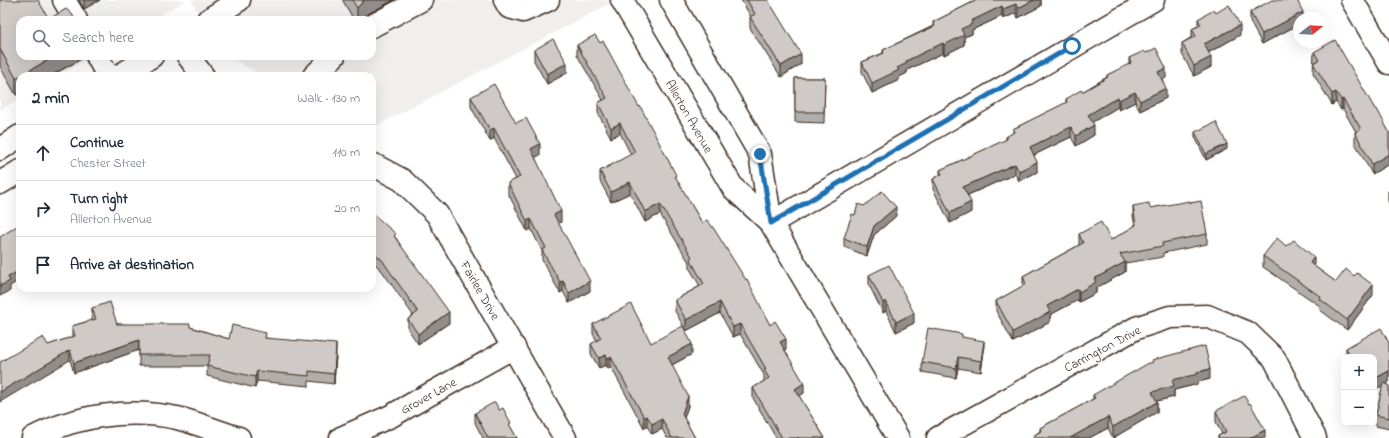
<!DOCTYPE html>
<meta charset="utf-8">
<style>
:root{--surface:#fff;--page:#f2f2f3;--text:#1f2937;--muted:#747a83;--line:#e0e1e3}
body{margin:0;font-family:"Indie Flower",sans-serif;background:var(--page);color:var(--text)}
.controls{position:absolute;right:12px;bottom:12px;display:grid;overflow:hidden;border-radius:8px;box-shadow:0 4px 16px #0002}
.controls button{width:36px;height:36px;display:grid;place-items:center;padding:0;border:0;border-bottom:1px solid var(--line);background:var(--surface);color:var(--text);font:20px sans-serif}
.compass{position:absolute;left:1293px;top:12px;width:36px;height:36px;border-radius:50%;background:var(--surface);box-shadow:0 4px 16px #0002;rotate:72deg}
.stop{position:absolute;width:12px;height:12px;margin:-9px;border:3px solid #1f6fb2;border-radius:50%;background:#fff}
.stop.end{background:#1f6fb2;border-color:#fff;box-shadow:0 1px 4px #0008}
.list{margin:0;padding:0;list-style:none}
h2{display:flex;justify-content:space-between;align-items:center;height:52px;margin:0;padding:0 16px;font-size:17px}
h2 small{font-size:13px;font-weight:400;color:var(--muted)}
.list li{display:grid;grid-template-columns:26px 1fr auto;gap:12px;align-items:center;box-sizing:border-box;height:56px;padding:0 16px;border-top:1px solid var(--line)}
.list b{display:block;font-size:15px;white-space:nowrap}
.list p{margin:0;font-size:13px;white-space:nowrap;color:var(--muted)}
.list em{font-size:13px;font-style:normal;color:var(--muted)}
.icon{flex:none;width:22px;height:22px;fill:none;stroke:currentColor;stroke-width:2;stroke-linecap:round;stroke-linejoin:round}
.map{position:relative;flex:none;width:1389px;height:438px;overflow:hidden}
.search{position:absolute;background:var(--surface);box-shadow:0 4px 16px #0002;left:16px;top:16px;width:360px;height:44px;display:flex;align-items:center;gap:10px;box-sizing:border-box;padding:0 14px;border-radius:12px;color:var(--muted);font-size:15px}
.panel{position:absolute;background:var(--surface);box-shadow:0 4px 16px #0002;left:16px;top:72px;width:360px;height:220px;border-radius:12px}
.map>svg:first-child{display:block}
.built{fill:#f1efee}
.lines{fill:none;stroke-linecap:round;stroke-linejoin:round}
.minor-casing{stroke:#3b2a1e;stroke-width:25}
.major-casing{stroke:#3b2a1e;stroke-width:25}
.minor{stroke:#fff;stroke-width:22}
.major{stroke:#fff;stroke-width:22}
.wall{fill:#b2aeab;stroke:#3b2a1e}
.shaded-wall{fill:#918d8b;stroke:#3b2a1e}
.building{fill:#cfcac7;stroke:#3b2a1e}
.route{stroke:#1f6fb2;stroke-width:5}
.labels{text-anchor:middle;stroke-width:3;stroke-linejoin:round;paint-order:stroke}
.street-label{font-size:13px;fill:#3b2a1e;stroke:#fff}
</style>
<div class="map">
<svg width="1389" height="438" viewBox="0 0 1389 438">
<rect width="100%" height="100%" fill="#fff"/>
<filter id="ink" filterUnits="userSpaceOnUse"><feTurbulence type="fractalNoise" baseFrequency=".025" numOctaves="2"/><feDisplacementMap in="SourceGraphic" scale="8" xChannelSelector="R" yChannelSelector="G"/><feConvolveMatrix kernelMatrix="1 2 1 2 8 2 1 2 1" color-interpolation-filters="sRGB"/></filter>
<g filter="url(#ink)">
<!-- built -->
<g class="built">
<path d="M0 0H186L152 20H20V56H92L58 76H20V99L0 110Z"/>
<path d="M191 0H617L372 128V76H262L228 56H372V20H202Z"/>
</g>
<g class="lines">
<defs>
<g id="minor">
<path d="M64 0 76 20"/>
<path d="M505 0 509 7 523 11 548 0"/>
<path d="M622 0 733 188 771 223 898 438"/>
<path d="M671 0 760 154 771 223"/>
<path d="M1352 0 1389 63"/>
<path d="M372 26 421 0"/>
<path d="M97 56 108 76"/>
<path d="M188 56 203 76"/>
<path d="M314 76 334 56"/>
<path d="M372 164 402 180 437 214 565 438"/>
<path d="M0 183 20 171"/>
<path d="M771 223 1153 0"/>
<path d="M33 438C76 415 130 408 177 418 198 423 218 432 239 438"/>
<path d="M341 438 391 416 514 347"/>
<path d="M938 438 1136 328 1170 317 1207 316 1248 333 1274 358 1315 438"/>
</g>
<g id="major">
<path d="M208 20 239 0"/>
<path d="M119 76 152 56"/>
<path d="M0 149 20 136"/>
</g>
</defs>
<!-- minor casing -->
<use href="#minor" class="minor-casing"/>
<!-- major casing -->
<use href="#major" class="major-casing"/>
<!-- minor -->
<use href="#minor" class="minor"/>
<!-- major -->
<use href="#major" class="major"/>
</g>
<!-- wall -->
<g class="wall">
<path d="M0 0 49 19 85 56V57L16 95 0 67Z"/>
<path d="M79 0H100L84 9Z"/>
<path d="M343 0H394L366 15 361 20H354L343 1Z"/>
<path d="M741 0H768L801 64 781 77 750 28V17H751Z"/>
<path d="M977 0H1041V6L1018 18 1016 13 1003 19 1002 16 972 30V34L964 37V45L944 55 943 53 907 70V73L899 77V80L872 93 862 72V62L883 53V50L933 26V22Z"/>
<path d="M1250 12 1303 18H1299V24L1262 44 1250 22Z"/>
<path d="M1216 13 1240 35 1208 53 1211 67 1194 76 1182 54V43L1192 37V29L1198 26V19Z"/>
<path d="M577 45 676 179 702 223 786 350H785L804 393 799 396 825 438H776L753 398V388L764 381V375L740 334 733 337 720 313 686 331 675 311V300L700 286 690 269V264L660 214 645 222 630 193 611 202 600 181V171L631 155 620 133 611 138 598 113V103L603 100 577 55Z"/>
<path d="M534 50 567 73 547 84 534 61Z"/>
<path d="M1314 52 1375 109 1389 132V164L1372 174 1355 143V132H1356L1343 109 1341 110 1336 102 1332 105 1313 73Z"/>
<path d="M1146 53 1166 78 1162 80 1166 98 1140 111 1135 102 1119 110 1118 107 1092 122 1094 135 1076 146 1071 137 1034 155 1037 172 1019 181 1015 174 968 195 971 212 950 223 933 189V179L940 175V170L1006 140V137L1013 133V129L1066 103V99L1082 92 1107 77V75L1129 65V58Z"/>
<path d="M795 78H825L824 123 795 122Z"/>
<path d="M471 97 516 123 540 155 535 157 561 222 558 223 590 291 569 303 563 291 560 293 542 260V251L531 229 527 231 508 193V183L516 179 494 138 490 141 471 107Z"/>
<path d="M1195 132 1227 149 1206 160 1195 137Z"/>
<path d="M1388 191H1389V203L1388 201Z"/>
<path d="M1190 203 1207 234V244L1163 253V257L1125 263V272L1096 288V293L1079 302 1078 300 1050 315V322L1013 342 996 311V301L1023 286V276L1079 245V234L1111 240 1135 226 1133 216V206L1150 208Z"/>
<path d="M864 206 896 216 874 235 867 256 844 247V238L855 215Z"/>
<path d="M372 213 396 238 449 323 418 344 408 329V319L413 315 382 271 372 261Z"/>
<path d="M1263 256 1314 266 1336 282 1373 295 1347 330 1320 310V306L1263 267Z"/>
<path d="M869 275 914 323 896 332 886 311 883 313 869 285Z"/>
<path d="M92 308 117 324 190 327 229 339 266 338 336 355 334 384 309 381V386L257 381 255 388 207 376V366H139V350L74 373 70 360 48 345 72 337V326L92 320Z"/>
<path d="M593 324 651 343 692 354 672 365 688 406 684 418 695 438H667L662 429 652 434 647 426 644 428 611 367 608 369 606 365 599 368 591 354V344L597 341 593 334Z"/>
<path d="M962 337 984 351 981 372 958 368 956 378 922 372V362Z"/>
<path d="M1389 343V382L1385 384 1389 385V429L1376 426V415L1383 385 1374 390V357H1346V348Z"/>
<path d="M1210 379 1198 382V384L1174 390V397L1157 401V412L1113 438 1108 428 1089 438H1033V436L1040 431V428L1093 399V395Z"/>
<path d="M499 410 511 428 517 438H483L475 423V413Z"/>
<path d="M1216 411 1265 438H1218V436L1222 434 1216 422Z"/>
</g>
<!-- shaded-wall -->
<g class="shaded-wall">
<path d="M84 0H100L84 9Z"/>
<path d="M364 0H394L366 15 361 20H357V8Z"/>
<path d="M1034 0H1041V6L1018 18V8Z"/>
<path d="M1016 4V13L1003 19V9Z"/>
<path d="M1002 6V16L972 30V34L964 37V45L944 55V45L961 29 971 21Z"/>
<path d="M1303 12V18H1299V24L1262 44V34Z"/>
<path d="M1240 25V35L1204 55V44Z"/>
<path d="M943 43V53L907 70V73L899 77V80L872 93V83L897 68 906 61Z"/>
<path d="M801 54V64L781 77V66Z"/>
<path d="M55 56H85V57L50 76H20V93L16 95V78Z"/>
<path d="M1211 57V67L1194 76V66Z"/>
<path d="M567 63V73L547 84V74Z"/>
<path d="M1166 68V78L1158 82V72Z"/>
<path d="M1166 88V98L1140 111V101Z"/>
<path d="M1135 92V102L1119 110V100Z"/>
<path d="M1336 92V102L1332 105V94Z"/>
<path d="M1118 97V107L1088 125V115Z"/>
<path d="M1343 99V109L1341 110V100Z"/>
<path d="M620 123V133L611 138V128Z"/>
<path d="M1094 125V135L1076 146V136Z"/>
<path d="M1071 127V137L1030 157V147Z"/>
<path d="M494 128V138L490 141V130Z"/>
<path d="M540 144V155L531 160V149Z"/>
<path d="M1227 144V149L1206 160V154Z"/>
<path d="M1389 154V164L1372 174V164Z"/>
<path d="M1037 162V172L1019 181V171Z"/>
<path d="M1015 164V174L963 197V187Z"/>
<path d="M630 182V193L611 202V192Z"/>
<path d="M971 202V212L950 223V213Z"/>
<path d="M660 204V214L645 222V212Z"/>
<path d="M896 207V216L874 235 867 256V247L874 226Z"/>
<path d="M561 211V222L554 225V215Z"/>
<path d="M531 219V229L527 231V221Z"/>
<path d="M1314 257V267L1310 263Z"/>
<path d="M1125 262V272L1096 288V293L1079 302V292L1094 279Z"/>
<path d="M20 270V280L10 286V291L0 296V286L8 277Z"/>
<path d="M563 281V291L560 293V282Z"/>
<path d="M590 281V291L569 303V293Z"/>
<path d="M1373 285V295L1347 330V320Z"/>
<path d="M1078 289V300L1050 315V322L1013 342V332L1047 306Z"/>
<path d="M886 301V311L883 313V303Z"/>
<path d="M720 302V313L686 331V320Z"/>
<path d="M449 312V323L418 344V334Z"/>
<path d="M914 313V323L896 332V322Z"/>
<path d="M740 324V334L733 337V327Z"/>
<path d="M786 339V350L780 353V342Z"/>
<path d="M139 340V350L74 373V363Z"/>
<path d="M984 341V351L981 372V361Z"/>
<path d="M336 344V355L334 384V374Z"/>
<path d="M692 344V354L668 367V357Z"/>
<path d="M70 350V360L0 402V392Z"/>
<path d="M606 355V365L599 368V358Z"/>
<path d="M611 357V367L608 369V358Z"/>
<path d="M958 357V368L956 378V368Z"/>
<path d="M1210 369V379L1198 382V384L1174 390V397L1152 402V392L1172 380Z"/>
<path d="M257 371V381L255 388V377Z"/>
<path d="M1389 371V382L1374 390V379Z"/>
<path d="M804 383V393L795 399V389Z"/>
<path d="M688 396V406L682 424V414Z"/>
<path d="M1157 402V412L1113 438V427Z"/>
<path d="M647 416V426L644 428V417Z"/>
<path d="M1108 417V428L1089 438H1070Z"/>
<path d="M662 419V429L652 434V424Z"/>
<path d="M1265 430V438H1250Z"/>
</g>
<!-- building -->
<g class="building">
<path d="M0 0H38L49 19 66 9 72 14 75 20H20V56H55L16 78 0 49Z"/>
<path d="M352 0H364L357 8Z"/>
<path d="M747 0H768L801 54 781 66 750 17 755 14Z"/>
<path d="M977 0H1034L1018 8 1016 4 1003 9 1002 6 971 21 972 24 961 29 964 35 944 45 943 43 906 61 907 63 897 68 899 70 872 83 862 62 884 53 883 50 935 26 933 22Z"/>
<path d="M1272 0H1297L1303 12 1262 34 1250 12Z"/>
<path d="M1229 5 1240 25 1204 44 1211 57 1194 66 1182 43 1196 36 1192 29 1201 25 1198 19 1214 10 1216 13Z"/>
<path d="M595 35 600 43 603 41 639 107 640 106 676 175 675 176 702 223 707 220 714 229 746 280 747 279 770 325 775 321 786 339 780 342 804 383 795 389 825 438H799L798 437 797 438H782L753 388 769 378 764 370 766 369 740 324 733 327 720 302 686 320 675 300 704 284 690 259 692 257 660 204 645 212 630 182 611 192 600 171 635 152 620 123 611 128 598 103 607 98 577 45Z"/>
<path d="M553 39 567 63 547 74 534 50Z"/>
<path d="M1335 40 1375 109H1377L1389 132V154L1372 164 1355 132 1361 129 1343 99 1341 100 1336 92 1332 94 1313 63 1319 60 1314 52Z"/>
<path d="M1156 48 1166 68 1158 72 1166 88 1140 101 1135 92 1119 100 1118 97 1088 115 1094 125 1076 136 1071 127 1030 147 1037 162 1019 171 1015 164 963 187 971 202 950 213 933 179 942 174 940 170 1007 139 1006 137 1014 132 1013 129 1067 102 1066 99 1081 90 1082 92 1108 77 1107 75 1131 63 1129 58 1144 51 1146 53Z"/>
<path d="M795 78H825L824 112H795Z"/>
<path d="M494 84 516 123 526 118 540 144 531 149 561 211 554 215 590 281 569 293 563 281 560 282 542 250 546 248 531 219 527 221 508 183 520 177 494 128 490 130 471 97Z"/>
<path d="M1216 122 1227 144 1206 154 1195 132Z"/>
<path d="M882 191 896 207 874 226 867 247 844 238 852 214 855 215 858 204 864 206Z"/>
<path d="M1190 201V203L1201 201 1207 234 1162 243 1163 246 1120 254 1125 262 1094 279 1096 282 1079 292 1078 289 1047 306 1050 312 1013 332 996 301 1026 284 1023 276 1083 243 1079 234 1101 222 1111 240 1136 225 1133 206 1149 203 1150 208Z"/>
<path d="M372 213 396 234 394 236 449 312 418 334 408 319 418 312 382 260 372 251Z"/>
<path d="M20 224V270L8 277 10 281 0 286V237Z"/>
<path d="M1277 238 1286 246 1294 240 1314 257 1310 263 1336 282 1346 269 1354 276 1357 273 1373 285 1347 320 1320 299 1321 297 1263 256Z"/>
<path d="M889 265 914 313 896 322 886 301 883 303 869 275Z"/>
<path d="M110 302 117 324H190V327L229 339 232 325 266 333 265 338 336 344 334 374 309 371V376L257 371 255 377 207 366 210 355H139V340L74 363 70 350 0 392V362L43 337 48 345 75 336 72 326 96 319 92 308Z"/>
<path d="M631 304 651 343 683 326 692 344 668 357 688 396 682 414 695 438H672L662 419 652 424 647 416 644 417 611 357 608 358 606 355 599 358 591 344 601 338 593 324Z"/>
<path d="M928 328 962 334V337L984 341 981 361 958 357 956 368 922 362Z"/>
<path d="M1381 328 1389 343V371L1374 379V357H1351L1346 348Z"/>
<path d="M1205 346 1210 369 1197 372 1198 374 1172 380 1174 386 1152 392 1157 402 1113 427 1108 417 1070 438H1034L1033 436 1041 431 1040 428 1095 398 1093 395 1147 364 1153 362 1152 360Z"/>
<path d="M1383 383 1389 385V418L1376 415Z"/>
<path d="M1244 396 1249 404 1250 403 1265 430 1250 438H1219L1218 436 1226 432 1216 411Z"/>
<path d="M495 402 499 410 503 408 511 423 509 424 517 438H488L475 413Z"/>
</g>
</g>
<g class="lines" filter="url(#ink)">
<!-- route -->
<path class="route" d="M760 154 771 223 1072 46"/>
</g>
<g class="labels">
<!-- street labels -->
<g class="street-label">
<text transform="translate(690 116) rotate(60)" y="5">Allerton Avenue</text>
<text transform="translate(481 290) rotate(60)" y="5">Fairlee Drive</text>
<text transform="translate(1102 348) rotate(-28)" y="5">Carrington Drive</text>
<text transform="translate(428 395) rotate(-29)" y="5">Grover Lane</text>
</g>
</g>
</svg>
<div class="controls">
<button>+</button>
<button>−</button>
</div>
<svg class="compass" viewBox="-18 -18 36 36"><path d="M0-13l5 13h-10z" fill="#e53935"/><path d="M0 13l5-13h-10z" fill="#747a83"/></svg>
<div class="stop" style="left:1072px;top:46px"></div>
<div class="stop end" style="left:760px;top:154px"></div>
<div class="search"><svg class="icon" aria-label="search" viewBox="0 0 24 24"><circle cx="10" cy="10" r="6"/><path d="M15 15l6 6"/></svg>Search here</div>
<section class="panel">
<h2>2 min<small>Walk · 130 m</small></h2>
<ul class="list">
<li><svg class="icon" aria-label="ahead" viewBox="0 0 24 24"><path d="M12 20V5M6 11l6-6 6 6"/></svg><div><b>Continue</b><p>Chester Street</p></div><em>110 m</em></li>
<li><svg class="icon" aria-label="right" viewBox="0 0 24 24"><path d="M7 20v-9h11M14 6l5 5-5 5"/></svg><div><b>Turn right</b><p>Allerton Avenue</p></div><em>20 m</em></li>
<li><svg class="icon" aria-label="arrive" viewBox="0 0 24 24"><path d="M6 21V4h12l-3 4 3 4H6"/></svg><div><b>Arrive at destination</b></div></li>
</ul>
</section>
</div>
